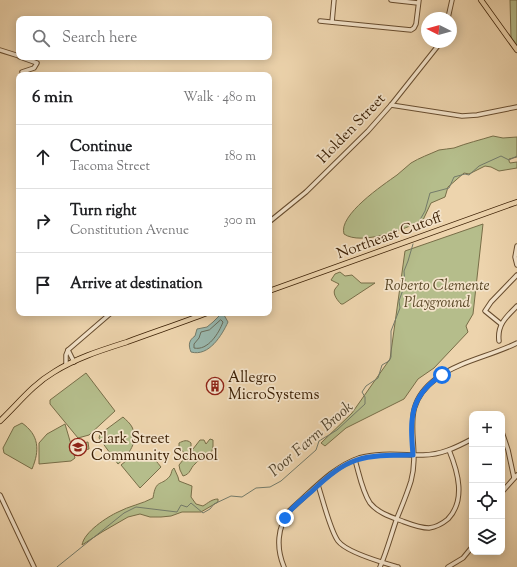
<!DOCTYPE html>
<meta charset="utf-8">
<style>
:root{--surface:#fff;--page:#f2f2f2;--text:#202124;--muted:#757577;--line:#e0e0e0}
body{margin:0;font-family:"Sorts Mill Goudy",serif;background:var(--page);color:var(--text)}
.controls{position:absolute;right:12px;bottom:12px;display:grid;overflow:hidden;border-radius:8px;box-shadow:0 2px 10px #0003}
.controls button{width:36px;height:36px;display:grid;place-items:center;padding:0;border:0;border-bottom:1px solid var(--line);background:var(--surface);color:var(--text);font:20px sans-serif}
.compass{position:absolute;left:421px;top:12px;width:36px;height:36px;border-radius:50%;background:var(--surface);box-shadow:0 2px 10px #0003;rotate:276deg}
.stop{position:absolute;width:12px;height:12px;margin:-9px;border:3px solid #1a73e8;border-radius:50%;background:#fff}
.stop.end{background:#1a73e8;border-color:#fff;box-shadow:0 1px 4px #0008}
.list{margin:0;padding:0;list-style:none}
h2{display:flex;justify-content:space-between;align-items:center;height:52px;margin:0;padding:0 16px;font-size:17px}
h2 small{font-size:13px;font-weight:400;color:var(--muted)}
.list li{display:grid;grid-template-columns:26px 1fr auto;gap:12px;align-items:center;box-sizing:border-box;height:64px;padding:0 16px;border-top:1px solid var(--line)}
.list b{display:block;font-size:15px;white-space:nowrap}
.list p{margin:0;font-size:13px;white-space:nowrap;color:var(--muted)}
.list em{font-size:13px;font-style:normal;color:var(--muted)}
.icon{flex:none;width:22px;height:22px;fill:none;stroke:currentColor;stroke-width:2;stroke-linecap:round;stroke-linejoin:round}
.map{position:relative;flex:none;width:517px;height:567px;overflow:hidden}
.search{position:absolute;background:var(--surface);box-shadow:0 2px 10px #0003;left:16px;top:16px;width:256px;height:44px;display:flex;align-items:center;gap:10px;box-sizing:border-box;padding:0 14px;border-radius:8px;color:var(--muted);font-size:15px}
.panel{position:absolute;background:var(--surface);box-shadow:0 2px 10px #0003;left:16px;top:72px;width:256px;height:244px;border-radius:8px}
.map>svg:first-child{display:block}
.green{fill:#b5bd8b;stroke:#786e48}
.water{fill:#99b8ae;stroke:#747b6a}
.lines{fill:none;stroke-linecap:round;stroke-linejoin:round}
.shore{stroke:#6a6c5a;stroke-width:1}
.stream{stroke:#747b6a;stroke-width:1}
.minor-casing{stroke:#684d2f;stroke-width:5.5}
.major-casing{stroke:#3c2005;stroke-width:6}
.minor{stroke:#f3e3ca;stroke-width:3.5}
.major{stroke:#edd4ad;stroke-width:4.5}
.route{stroke:#1a73e8;stroke-width:5}
.labels{text-anchor:middle;stroke-width:3.5;stroke-linejoin:round;paint-order:stroke}
.street-label{font-size:15px;fill:#3c2005;stroke:#f3e3ca}
.park-label{font-size:15px;font-style:italic;fill:#5a4726;stroke:#f3e3ca}
.poi-label{font-size:15px;fill:#3c2005;stroke:#f3e3ca;text-anchor:start}
.water-label{font-size:16px;font-style:italic;fill:#53462f;stroke:#f3e3ca}
</style>
<div class="map">
<svg width="517" height="567" viewBox="0 0 517 567">
<rect width="100%" height="100%" fill="#edd4ad"/>
<filter id="stains"><feTurbulence type="fractalNoise" baseFrequency=".005" numOctaves="4"/><feColorMatrix values="0 0 0 0 .2 0 0 0 0 .09 0 0 0 0 .02 0 0 0 .5 -.17"/></filter>
<radialGradient id="worn" r=".72"><stop offset=".6" stop-color="#630" stop-opacity="0"/><stop offset="1" stop-color="#630" stop-opacity=".3"/></radialGradient>
<!-- green -->
<g class="green">
<path d="M510 0H517V46L511 38Z"/>
<path d="M493 136 503 138 517 137V157L509 159V161L510 163 517 162V168L499 171 491 167 485 166 469 174 464 173 448 187 445 197 431 203 423 220C406 229 361 246 344 234 338 215 383 185 397 175 402 171 406 167 411 163 419 158 430 154 439 150 444 149 449 149 454 148 467 143 480 140 493 136Z"/>
<path d="M483 224 473 314 466 326 468 332 434 368 418 379 404 399 346 428 325 446 321 443 352 413 390 359 405 251Z"/>
<path d="M340 272 345 276 352 275 361 283H375L343 304H341C338 301 332 294 335 289 336 287 338 286 339 284L331 280 335 274Z"/>
<path d="M86 373 115 411 89 435 78 438 50 404V400Z"/>
<path d="M123 417C126 420 130 423 132 427 139 441 129 455 118 464L99 438 100 434Z"/>
<path d="M22 423C39 435 40 450 32 469L4 453 3 448 14 427Z"/>
<path d="M65 424 75 458 71 461 39 464V443L47 434Z"/>
<path d="M210 439 213 440V446L212 451C207 455 198 460 195 464 190 468 191 474 183 476L180 470 179 465 183 460 184 453 179 446V443C183 441 187 439 191 443V448L193 449 200 440H204L206 444Z"/>
<path d="M88 442 89 449 78 451 77 444Z"/>
<path d="M137 452C150 453 153 457 161 467L140 488 121 465Z"/>
<path d="M174 468 178 477 179 481 192 486 191 497 196 504 203 506C208 503 212 499 218 499V502L201 512H182L171 516 161 517H150L140 514 128 517 102 532 82 545C84 532 107 517 118 512 129 506 142 504 153 498 156 478 161 487 170 476 172 473 171 470 174 468Z"/>
</g>
<!-- water -->
<path class="water" d="M220 315H224L228 322C222 335 209 357 191 352 188 345 189 340 195 336L197 329 207 327 213 322Z"/>
<g class="lines">
<!-- shore -->
<path class="shore" d="M221 320 223 322C219 333 208 351 194 348V344L199 338 201 332 209 330Z"/>
<!-- stream -->
<g class="stream">
<path d="M417 225 425 211 430 193 449 188 454 177 465 174 469 175 479 166 501 156 509 160 517 156"/>
<path d="M57 567 124 513 136 507 177 512 181 505 187 507 191 503 203 513 210 509 214 504 231 496 242 497 256 488 270 487 281 481 316 450 319 441 337 430 365 404V397L362 392 366 386 378 378 382 365 389 361 391 357V331L400 308 399 301 405 284 404 271 408 261 413 244"/>
</g>
<defs>
<g id="minor">
<path d="M391 0 418 3"/>
<path d="M448 18 452 0"/>
<path d="M320 21 411 30 414 28 416 24 419 0"/>
<path d="M332 22 334 0"/>
<path d="M0 50 19 56"/>
<path d="M20 57 37 63 34 68 22 72"/>
<path d="M391 105 462 116 477 115 517 107"/>
<path d="M269 222 306 192 368 131 391 105 441 42"/>
<path d="M517 246 515 257 517 265"/>
<path d="M501 324 485 311 491 302 517 275"/>
<path d="M499 341C497 325 506 317 517 306"/>
<path d="M68 350 74 362"/>
<path d="M66 365V355L68 350 111 313"/>
<path d="M502 432 508 450 514 478"/>
<path d="M355 460C359 473 362 491 370 503 378 513 391 517 402 521 410 524 420 528 429 528 436 527 442 524 448 519 466 500 458 472 449 450"/>
<path d="M318 485C323 500 330 530 338 541 347 553 384 563 398 567"/>
<path d="M502 492 517 475"/>
<path d="M0 495 34 567"/>
<path d="M284 567C276 548 277 527 290 510 311 492 332 467 359 458 379 452 402 455 423 455 441 455 457 447 472 439"/>
<path d="M380 567C387 551 391 535 397 518 402 506 407 494 411 481 422 441 395 409 437 378 460 361 491 356 517 343"/>
<path d="M448 567 463 558 472 547"/>
</g>
<g id="major">
<path d="M481 0 517 50"/>
<path d="M269 291 517 202"/>
<path d="M0 421C18 404 32 385 54 372 76 358 102 350 127 342 154 332 181 323 207 313"/>
</g>
</defs>
<!-- minor casing -->
<use href="#minor" class="minor-casing"/>
<!-- major casing -->
<use href="#major" class="major-casing"/>
<!-- minor -->
<use href="#minor" class="minor"/>
<!-- major -->
<use href="#major" class="major"/>
</g>
<g class="lines">
<!-- route -->
<path class="route" d="M285 518C291 507 302 500 311 492 349 456 361 455 413 455 410 419 409 396 442 375"/>
</g>
<!-- icons -->
<defs>
<symbol id="building-ring" viewBox="-11 -11 22 22"><circle r="9.5" fill="#f3e3ca" stroke="#8f2418" stroke-width="1.5"/><path d="M-4-6H4V6H1V3H-1V6H-4ZM-2.5-4.3h1.7v1.8h-1.7ZM.8-4.3h1.7v1.8H.8ZM-2.5-1h1.7V.8h-1.7ZM.8-1h1.7V.8H.8Z" fill="#8f2418"/></symbol>
<symbol id="school-ring" viewBox="-11 -11 22 22"><circle r="9.5" fill="#f3e3ca" stroke="#8f2418" stroke-width="1.5"/><path d="M0-5L7-2L0 1L-7-2ZM-4 1L0 2.5L4 1V4Q0 6-4 4Z" fill="#8f2418"/></symbol>
</defs>
<g fill-rule="evenodd">
<use href="#building-ring" x="205" y="376" width="20" height="20"/>
<use href="#school-ring" x="68" y="437" width="20" height="20"/>
</g>
<g class="labels">
<!-- street labels -->
<g class="street-label">
<text transform="translate(351 128) rotate(-46)" y="5">Holden Street</text>
<text transform="translate(389 235) rotate(-20)" y="5">Northeast Cutoff</text>
</g>
<!-- park labels -->
<g class="park-label">
<text x="437" y="290">Roberto Clemente<tspan x="437" dy="17">Playground</tspan></text>
</g>
<!-- poi labels -->
<g class="poi-label">
<text x="228" y="382">Allegro<tspan x="228" dy="17">MicroSystems</tspan></text>
<text x="91" y="443">Clark Street<tspan x="91" dy="17">Community School</tspan></text>
</g>
<!-- water labels -->
<g class="water-label">
<text transform="translate(310 438) rotate(-41)" y="6">Poor Farm Brook</text>
</g>
</g>
<rect width="100%" height="100%" filter="url(#stains)"/>
<rect width="100%" height="100%" fill="url(#worn)"/>
</svg>
<div class="controls">
<button>+</button>
<button>−</button>
<button><svg class="icon" aria-label="locate" viewBox="0 0 24 24"><circle cx="12" cy="12" r="6"/><path d="M12 2v4M12 18v4M2 12h4M18 12h4"/></svg></button>
<button><svg class="icon" aria-label="layers" viewBox="0 0 24 24"><path d="M12 4l9 5-9 5-9-5zM3 14l9 5 9-5"/></svg></button>
</div>
<svg class="compass" viewBox="-18 -18 36 36"><path d="M0-13l5 13h-10z" fill="#e53935"/><path d="M0 13l5-13h-10z" fill="#757577"/></svg>
<div class="stop" style="left:442px;top:375px"></div>
<div class="stop end" style="left:285px;top:518px"></div>
<div class="search"><svg class="icon" aria-label="search" viewBox="0 0 24 24"><circle cx="10" cy="10" r="6"/><path d="M15 15l6 6"/></svg>Search here</div>
<section class="panel">
<h2>6 min<small>Walk · 480 m</small></h2>
<ul class="list">
<li><svg class="icon" aria-label="ahead" viewBox="0 0 24 24"><path d="M12 20V5M6 11l6-6 6 6"/></svg><div><b>Continue</b><p>Tacoma Street</p></div><em>180 m</em></li>
<li><svg class="icon" aria-label="right" viewBox="0 0 24 24"><path d="M7 20v-9h11M14 6l5 5-5 5"/></svg><div><b>Turn right</b><p>Constitution Avenue</p></div><em>300 m</em></li>
<li><svg class="icon" aria-label="arrive" viewBox="0 0 24 24"><path d="M6 21V4h12l-3 4 3 4H6"/></svg><div><b>Arrive at destination</b></div></li>
</ul>
</section>
</div>
